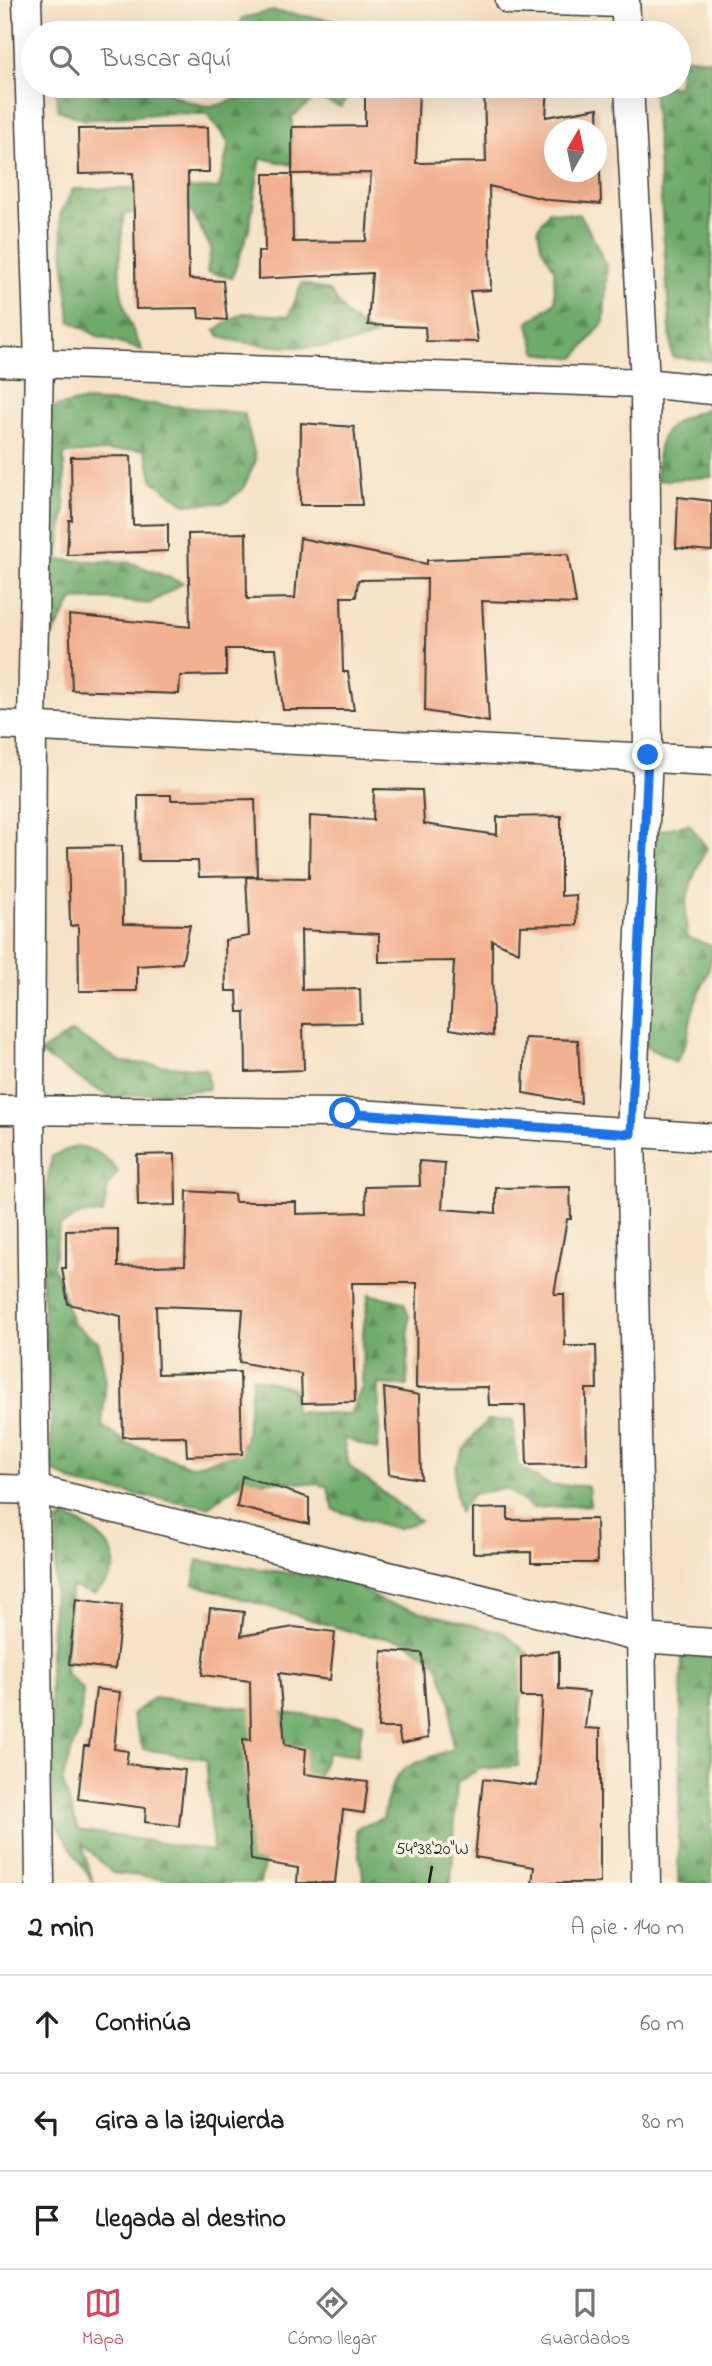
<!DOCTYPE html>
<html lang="es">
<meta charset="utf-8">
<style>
:root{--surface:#fff;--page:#f6f6f6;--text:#202124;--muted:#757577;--line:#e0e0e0;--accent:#d1495b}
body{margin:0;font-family:"Indie Flower",sans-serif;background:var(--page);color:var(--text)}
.compass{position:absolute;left:544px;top:119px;width:63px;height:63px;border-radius:50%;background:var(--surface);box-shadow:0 7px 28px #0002;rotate:9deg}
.stop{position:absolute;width:21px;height:21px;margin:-16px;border:5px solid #1a73e8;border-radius:50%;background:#fff}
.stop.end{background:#1a73e8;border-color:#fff;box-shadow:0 2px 7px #0008}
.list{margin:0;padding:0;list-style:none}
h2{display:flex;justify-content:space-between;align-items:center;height:91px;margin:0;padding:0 28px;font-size:30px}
h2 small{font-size:23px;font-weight:400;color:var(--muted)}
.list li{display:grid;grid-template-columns:46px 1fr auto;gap:21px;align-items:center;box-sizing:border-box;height:98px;padding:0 28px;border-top:2px solid var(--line)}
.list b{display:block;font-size:26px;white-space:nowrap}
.list em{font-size:23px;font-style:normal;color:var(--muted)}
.icon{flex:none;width:38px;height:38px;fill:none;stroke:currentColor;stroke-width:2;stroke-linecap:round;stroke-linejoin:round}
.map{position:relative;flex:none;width:712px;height:1883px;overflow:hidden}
.search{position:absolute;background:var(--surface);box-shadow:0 7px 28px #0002;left:21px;right:21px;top:21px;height:77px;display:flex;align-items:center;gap:18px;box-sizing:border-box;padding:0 24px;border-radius:38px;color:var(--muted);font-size:26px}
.sheet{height:385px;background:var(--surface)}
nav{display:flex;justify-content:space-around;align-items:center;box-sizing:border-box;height:98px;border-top:2px solid var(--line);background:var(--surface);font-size:19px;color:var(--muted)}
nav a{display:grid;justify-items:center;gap:4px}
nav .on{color:var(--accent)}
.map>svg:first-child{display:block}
.forest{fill:url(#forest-firs);stroke:#456343;stroke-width:2}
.building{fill:#f2b190;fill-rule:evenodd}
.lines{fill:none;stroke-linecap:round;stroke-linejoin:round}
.minor-casing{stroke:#3d3a36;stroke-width:31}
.minor{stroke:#fff;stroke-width:28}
.route{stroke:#1a73e8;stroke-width:9}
.ticks{fill:none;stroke:#1c1c1c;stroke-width:2.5}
.ticks-label{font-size:18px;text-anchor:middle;fill:#1c1c1c;stroke:#fcf5e5;stroke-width:7;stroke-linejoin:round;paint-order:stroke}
</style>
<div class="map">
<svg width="712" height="1883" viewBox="0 0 712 1883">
<defs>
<pattern id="forest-firs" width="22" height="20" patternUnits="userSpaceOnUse" patternTransform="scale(1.75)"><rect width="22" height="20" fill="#6eaa6a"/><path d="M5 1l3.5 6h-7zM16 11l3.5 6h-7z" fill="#5a8a56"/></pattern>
</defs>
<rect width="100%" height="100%" fill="#fcf5e5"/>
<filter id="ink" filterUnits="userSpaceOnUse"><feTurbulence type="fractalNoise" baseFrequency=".0143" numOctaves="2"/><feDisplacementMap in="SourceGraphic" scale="14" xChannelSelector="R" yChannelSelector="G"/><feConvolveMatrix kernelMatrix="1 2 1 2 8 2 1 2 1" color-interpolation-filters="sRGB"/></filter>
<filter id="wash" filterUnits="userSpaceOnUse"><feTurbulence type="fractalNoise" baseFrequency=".00686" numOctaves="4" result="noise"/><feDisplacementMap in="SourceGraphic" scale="28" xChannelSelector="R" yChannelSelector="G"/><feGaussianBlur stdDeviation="1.57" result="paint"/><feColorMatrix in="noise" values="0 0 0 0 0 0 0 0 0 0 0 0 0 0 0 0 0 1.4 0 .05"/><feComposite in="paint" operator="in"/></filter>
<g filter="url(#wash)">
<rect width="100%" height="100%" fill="#f5e2c6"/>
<!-- forest -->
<g class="forest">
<path d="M272 11 358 24 363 33H239L242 18Z"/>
<path d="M679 57 712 60V361L672 357 653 86H679Z"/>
<path d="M56 86H169L168 93C198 106 215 113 244 94L243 86H354L341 107 316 98 292 117V165L261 158 249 229 232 278 207 272 211 248 191 211 155 206 124 215C117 273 115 296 142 350L99 337 70 321 60 215 73 189 219 188 229 143 207 114 168 113 85 120 58 110Z"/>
<path d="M549 211 581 215 607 266 604 322 575 358 537 353 528 323 555 302 554 268 541 247 538 228Z"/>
<path d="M302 283 330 291 346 314 375 336C334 353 265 348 222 338L215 330 243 313 289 316Z"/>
<path d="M82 401 153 404 244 413 256 460 243 489 225 503 185 504 153 481 145 449 64 454 65 511 58 560 129 562 183 583 149 604 106 599 73 600 50 640 54 598 49 524 50 408Z"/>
<path d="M708 408 712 409V477L656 481C657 433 663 424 708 408Z"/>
<path d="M689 824 707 848C691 878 681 904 688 938L712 946C712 974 700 985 693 1010 687 1034 690 1039 676 1062L646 1047 657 831Z"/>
<path d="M72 1032 122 1062 207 1069 209 1089 109 1097 39 1053Z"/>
<path d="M76 1146C96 1149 106 1156 118 1172L108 1186 103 1214H82L59 1227 53 1265 73 1324 98 1341 106 1380 102 1426 129 1444 191 1466 236 1454 245 1440 253 1377 293 1388 295 1412 350 1414 362 1387 363 1331 369 1294 404 1302 409 1317 407 1386 378 1384 380 1425 377 1450 343 1438 349 1466 420 1521 397 1529 334 1510 327 1486 286 1481 241 1482 208 1507 80 1485 51 1470V1408L38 1236 52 1156Z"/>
<path d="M488 1420H513L518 1466 549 1485 588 1486 590 1505 533 1508 505 1488 472 1494 460 1512C447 1468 458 1452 488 1420Z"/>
<path d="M67 1517C102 1533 138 1560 94 1594L71 1587 65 1672 83 1690 80 1727 62 1779 78 1830 213 1851 206 1759 143 1749 132 1715 154 1697 363 1722 357 1756 328 1752 302 1817 274 1821 260 1883H206L112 1873 82 1843 93 1883 53 1819 50 1661 58 1522Z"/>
<path d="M198 1560 350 1582 384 1602 504 1633 532 1657 521 1697 518 1766 480 1769 457 1782 451 1883H364L356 1829 383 1818C393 1764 404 1768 452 1749L451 1704 438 1665 406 1641 359 1634 193 1584Z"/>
<path d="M682 1652 712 1654V1883H678Z"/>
</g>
<g id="blocks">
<!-- building -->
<g class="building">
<path d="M548 86 546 117 598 108 601 204 549 200 489 186 491 290 470 291 478 342 426 341 425 327 368 325 372 273 258 279V251L265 252 264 174H292L293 242 366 241 371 173 292 174V127L365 126V94L419 92 416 163 486 162 484 91ZM555 130H597V172H555Z"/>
<path d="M208 127 209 172H188L189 279 223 281 227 320 199 318 198 308 136 309 133 173 79 174 78 129Z"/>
<path d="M301 423 354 427 362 505H300Z"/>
<path d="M131 456 133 525 168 524V551L67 555 69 520H72L71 457Z"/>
<path d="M678 497 712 501V551L676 548Z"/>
<path d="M246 533 247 599 295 598 300 538 427 564V560L568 554 576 604 482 601 489 722 425 711 427 579 358 580 356 597H341L343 672H348L354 710H283L276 649H226V675L180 676 179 694 72 690 69 615 190 627 188 534Z"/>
<path d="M374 789 422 790 424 824 497 835V817L561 816V896L576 895 577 925 520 926 519 952 492 940 493 1036 450 1029 454 961 379 962V934L301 930 302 990 360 989 361 1023 303 1024 304 1070 246 1072 245 1012H238L237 991H226L225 940 249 936 246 877 309 878 310 816 373 820Z"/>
<path d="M138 795H171V800L255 799 257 876 199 877 198 861H139Z"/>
<path d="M122 846 123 924 190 925 182 963 137 966V991H79L78 925 70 926 68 847Z"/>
<path d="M525 1038 578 1040 581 1103 523 1093Z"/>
<path d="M175 1154 176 1205 138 1206 137 1155Z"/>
<path d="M419 1161 445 1163 442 1209 496 1213V1188L570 1187 571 1219H567L554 1294H564L565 1346H596L597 1389H586L587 1464 527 1465 525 1405H489L488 1387 416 1388 417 1283H352L355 1402 302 1403 301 1374 239 1362 243 1309 156 1306 158 1374 240 1372 242 1454 187 1456 186 1438 181 1436 123 1437 121 1316 68 1304 62 1268H66V1230L118 1229V1267L185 1265 187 1191 234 1194 235 1202H296V1214L366 1212 365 1187 420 1186Z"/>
<path d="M384 1388 419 1395 421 1479 389 1474Z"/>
<path d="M242 1476 309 1498V1524L237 1507Z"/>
<path d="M508 1508V1520L596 1519 597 1563H531V1552L473 1553V1509Z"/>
<path d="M76 1599 122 1605 115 1669 69 1664Z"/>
<path d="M210 1608 244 1612 241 1636 294 1627 335 1632 330 1680 279 1673 285 1745 306 1749 304 1774 368 1782 364 1813 343 1810 335 1883H297L298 1868 251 1860 243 1739 251 1740 250 1681 202 1675Z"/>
<path d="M382 1651 422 1653 428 1738 401 1744 398 1728H378Z"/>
<path d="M559 1651V1689L589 1692 585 1728 600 1729V1883H532L534 1867 475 1857 483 1779 537 1786 542 1697H521V1657Z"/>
<path d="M96 1689 120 1692 114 1749 128 1751 126 1764 185 1770 179 1826 145 1822 146 1808 78 1799 84 1746H89Z"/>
</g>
</g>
</g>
<g filter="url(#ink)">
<use href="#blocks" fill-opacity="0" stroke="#3d3a36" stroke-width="2"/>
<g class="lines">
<defs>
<g id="minor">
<path d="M27 0 39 361 32 726 30 1110 40 1883"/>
<path d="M510 0 625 3"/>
<path d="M625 0 627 33"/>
<path d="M629 86 645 383 648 755 631 1134 646 1883"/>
<path d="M0 362 645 383 712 390"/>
<path d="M0 725 712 761"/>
<path d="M0 1110 345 1113 712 1138"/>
<path d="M0 1489 38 1490 641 1638 712 1643"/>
</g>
</defs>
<!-- minor casing -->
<use href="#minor" class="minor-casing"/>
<!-- minor -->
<use href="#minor" class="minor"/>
</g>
</g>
<g class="lines" filter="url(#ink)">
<!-- route -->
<path class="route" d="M345 1113 631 1134 648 755"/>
</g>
<!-- ticks -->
<path class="ticks" d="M429 1883 432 1866"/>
<g class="ticks-label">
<text x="432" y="1854">54°38'20"W</text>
</g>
</svg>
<svg class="compass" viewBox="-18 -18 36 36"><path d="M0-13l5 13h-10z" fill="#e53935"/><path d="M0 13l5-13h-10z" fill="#757577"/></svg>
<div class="stop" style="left:345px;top:1113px"></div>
<div class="stop end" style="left:648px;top:755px"></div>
<div class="search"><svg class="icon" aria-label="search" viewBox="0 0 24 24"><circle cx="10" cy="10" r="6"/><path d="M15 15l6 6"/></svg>Buscar aquí</div>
</div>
<section class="sheet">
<h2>2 min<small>A pie · 140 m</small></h2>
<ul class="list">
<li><svg class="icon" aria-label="ahead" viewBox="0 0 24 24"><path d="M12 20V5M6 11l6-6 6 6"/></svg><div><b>Continúa</b></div><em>60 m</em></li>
<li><svg class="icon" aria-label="left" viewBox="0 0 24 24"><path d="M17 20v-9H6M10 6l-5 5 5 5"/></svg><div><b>Gira a la izquierda</b></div><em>80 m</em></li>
<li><svg class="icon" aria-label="arrive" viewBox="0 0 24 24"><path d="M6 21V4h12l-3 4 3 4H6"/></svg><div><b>Llegada al destino</b></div></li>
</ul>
</section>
<nav>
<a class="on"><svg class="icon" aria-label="map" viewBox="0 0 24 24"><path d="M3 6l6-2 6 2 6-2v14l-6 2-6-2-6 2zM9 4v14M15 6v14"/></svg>Mapa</a>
<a><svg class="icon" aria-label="directions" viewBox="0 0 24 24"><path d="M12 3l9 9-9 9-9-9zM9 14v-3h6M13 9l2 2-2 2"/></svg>Cómo llegar</a>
<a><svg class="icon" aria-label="saved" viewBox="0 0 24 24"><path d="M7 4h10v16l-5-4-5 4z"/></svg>Guardados</a>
</nav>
